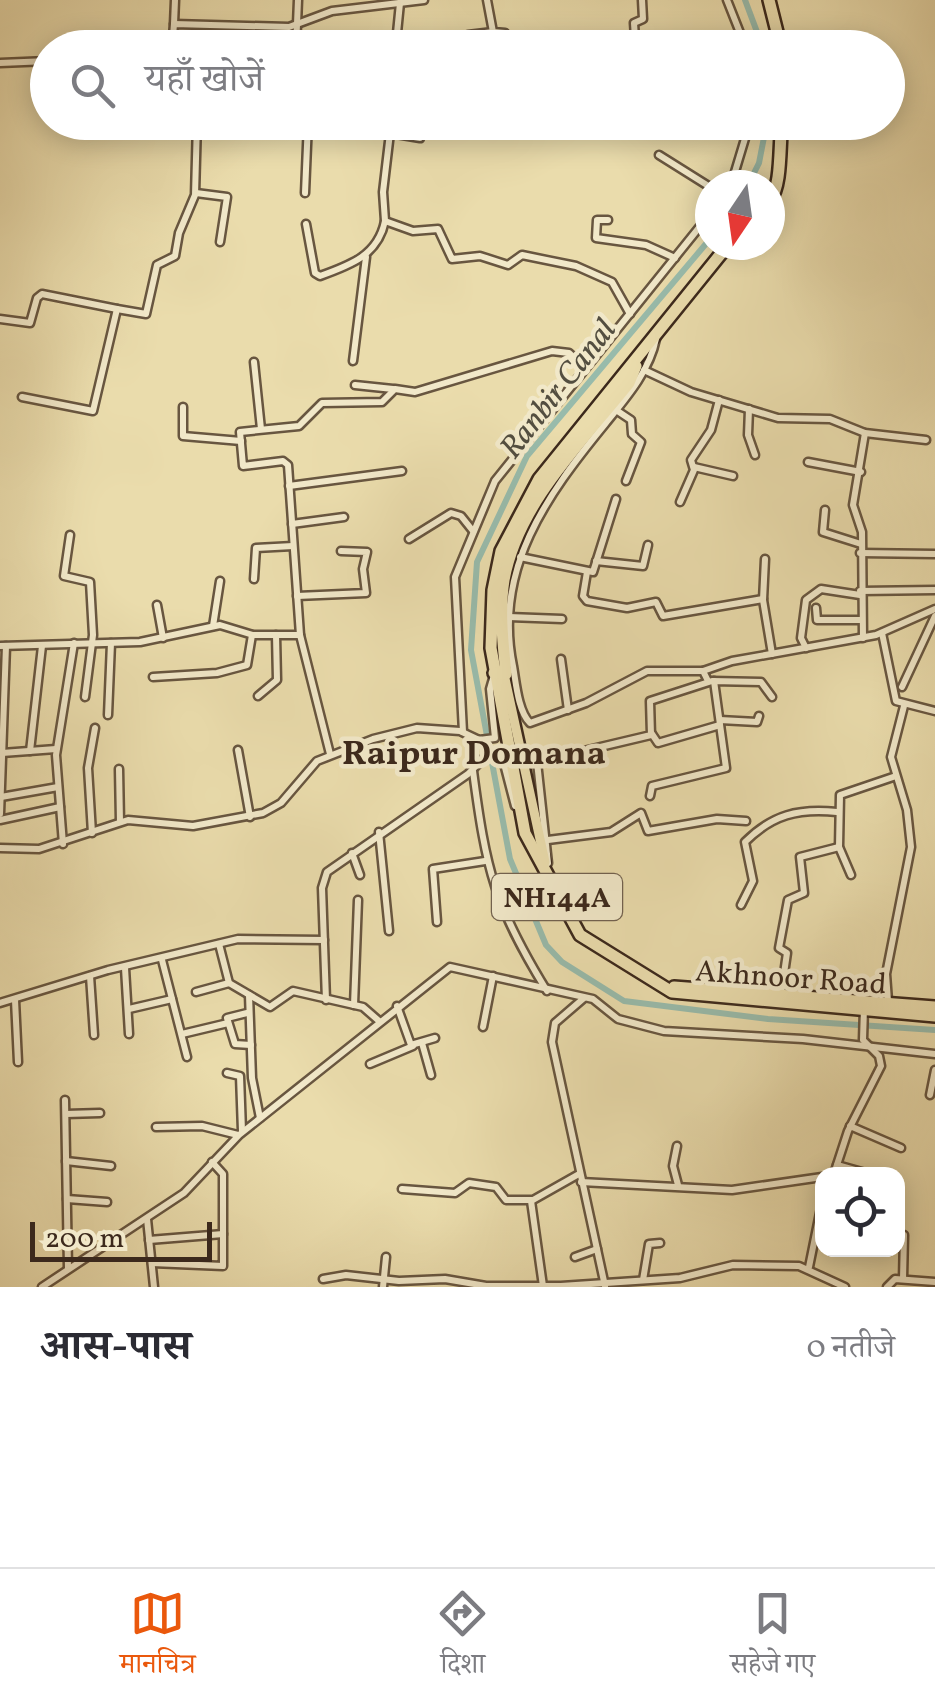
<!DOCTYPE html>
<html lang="hi">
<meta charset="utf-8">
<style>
:root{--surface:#fff;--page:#f7f7f7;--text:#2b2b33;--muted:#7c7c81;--line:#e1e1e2;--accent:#ea580c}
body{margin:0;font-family:Vollkorn,"Noto Serif Devanagari",serif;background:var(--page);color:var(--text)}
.controls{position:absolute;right:30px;bottom:30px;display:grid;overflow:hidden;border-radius:20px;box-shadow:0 5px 25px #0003}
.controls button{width:90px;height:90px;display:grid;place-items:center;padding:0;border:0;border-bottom:2px solid var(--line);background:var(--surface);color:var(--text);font:50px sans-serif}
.compass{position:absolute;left:695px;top:170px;width:90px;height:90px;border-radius:50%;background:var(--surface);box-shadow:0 5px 25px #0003;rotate:193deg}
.scale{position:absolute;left:30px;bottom:25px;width:182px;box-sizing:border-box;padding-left:10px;border:5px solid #3c291c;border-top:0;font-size:28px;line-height:35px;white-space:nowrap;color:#3c291c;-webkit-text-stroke:8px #f1e8c9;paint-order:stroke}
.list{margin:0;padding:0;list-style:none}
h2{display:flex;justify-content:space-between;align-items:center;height:130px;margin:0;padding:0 40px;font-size:42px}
h2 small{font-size:32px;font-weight:400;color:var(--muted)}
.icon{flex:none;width:55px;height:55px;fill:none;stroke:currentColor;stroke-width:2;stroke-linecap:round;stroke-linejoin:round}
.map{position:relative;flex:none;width:935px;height:1287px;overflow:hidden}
.search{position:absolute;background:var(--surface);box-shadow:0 5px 25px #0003;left:30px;right:30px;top:30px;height:110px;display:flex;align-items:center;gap:25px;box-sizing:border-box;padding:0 35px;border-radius:55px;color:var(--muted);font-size:38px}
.sheet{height:280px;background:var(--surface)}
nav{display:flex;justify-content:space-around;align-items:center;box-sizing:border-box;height:140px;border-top:2px solid var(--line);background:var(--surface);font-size:28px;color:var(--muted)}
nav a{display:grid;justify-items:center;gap:5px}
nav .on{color:var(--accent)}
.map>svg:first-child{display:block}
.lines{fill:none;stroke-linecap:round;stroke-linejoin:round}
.canal{stroke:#98bbab;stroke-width:6}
.street-casing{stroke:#685640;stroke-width:11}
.primary-casing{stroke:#3c291c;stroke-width:14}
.highway-casing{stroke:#3c291c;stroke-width:16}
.street{stroke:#f1e8c9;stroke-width:6}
.primary{stroke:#eadcac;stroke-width:9}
.highway{stroke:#eadcac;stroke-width:11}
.labels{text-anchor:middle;stroke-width:9;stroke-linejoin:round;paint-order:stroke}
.shield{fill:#f1e8c9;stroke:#726250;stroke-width:2.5}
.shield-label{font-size:28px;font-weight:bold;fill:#3c291c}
.street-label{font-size:30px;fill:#3c291c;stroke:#f1e8c9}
.water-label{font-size:32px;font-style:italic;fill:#534e40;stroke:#f1e8c9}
.quarter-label{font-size:35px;font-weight:bold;fill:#3c291c;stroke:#f1e8c9}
</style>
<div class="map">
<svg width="935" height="1287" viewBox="0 0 935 1287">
<rect width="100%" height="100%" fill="#eadcac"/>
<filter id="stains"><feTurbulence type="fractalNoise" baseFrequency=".002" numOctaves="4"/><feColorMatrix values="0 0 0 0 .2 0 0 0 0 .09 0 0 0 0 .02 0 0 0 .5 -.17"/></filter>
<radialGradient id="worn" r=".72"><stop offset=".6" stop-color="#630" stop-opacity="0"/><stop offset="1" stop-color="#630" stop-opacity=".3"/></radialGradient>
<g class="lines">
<!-- canal -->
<g class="canal">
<path d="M745 0 763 48"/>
<path d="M748 185 759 163 767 122"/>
<path d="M710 239 527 456 477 562 471 650 510 859 546 945 562 962 624 1001 768 1019 935 1030"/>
</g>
<defs>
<g id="street">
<path d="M487 0 493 32 505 33V48"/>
<path d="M727 0 746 48"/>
<path d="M174 24 175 0"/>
<path d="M635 38 634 23 643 19 642 0"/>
<path d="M396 43 400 3"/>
<path d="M448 47 454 48"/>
<path d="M172 48 174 24 289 27 332 11 424 0"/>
<path d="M296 48 298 0"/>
<path d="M466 48 468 35 493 32"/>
<path d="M0 63 48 61"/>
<path d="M425 122 420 138 390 133 383 192 385 221 413 231 438 229 452 259 480 256 508 265 522 255 576 266 612 282 630 314"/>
<path d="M659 155 710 187"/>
<path d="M731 185 750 122"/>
<path d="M196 193 227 197 220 242"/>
<path d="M305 193 308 122"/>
<path d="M608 220H597L596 238 646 245 675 258"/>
<path d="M306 224 315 273 320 276C351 265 378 255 385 221"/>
<path d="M0 319 30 323 37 298 42 294 117 309"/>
<path d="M656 339C649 372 626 398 605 424 547 495 493 569 513 666 516 683 518 711 530 723L586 703 647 671H703L708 681"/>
<path d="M353 361 366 257"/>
<path d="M254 362 261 429"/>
<path d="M644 370 691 392 778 418 830 419 865 433 926 440"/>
<path d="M355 385 393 389"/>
<path d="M22 397 93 411 117 309 146 314 157 265 175 256 179 233 195 195 197 122"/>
<path d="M183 407V436L241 441"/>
<path d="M749 409 748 435 755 455"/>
<path d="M616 410 631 420 632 434 641 442 626 481"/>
<path d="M808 462 861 472"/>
<path d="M694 467 733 476"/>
<path d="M289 486 402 471"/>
<path d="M680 502 694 470 691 460 711 430 719 400"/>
<path d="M825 510 823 532 861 544"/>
<path d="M292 524 344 517"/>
<path d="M70 535 64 576 90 582 93 635 85 697"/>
<path d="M409 539 451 513 461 516 473 531"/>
<path d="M860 553 935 554"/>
<path d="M520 557 593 572 616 499"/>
<path d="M765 559 763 600 772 654"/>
<path d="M596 561 643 566 648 545"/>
<path d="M587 572 583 596 587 601 627 608 656 602 663 616 763 599"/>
<path d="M254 579 256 548 293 546"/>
<path d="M860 591 935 590"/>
<path d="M297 596 366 593 363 569 367 552 341 551"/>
<path d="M157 605 163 638"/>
<path d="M816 608 817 620H862"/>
<path d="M509 617 562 619"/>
<path d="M213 626 220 581"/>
<path d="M882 633 896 701 935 711"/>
<path d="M300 635 288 465 283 461 243 466 240 432 299 426 322 403 382 402 395 389 415 392 552 351 569 353 585 368"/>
<path d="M863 638 862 532 853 505 865 433"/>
<path d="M0 646 140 642 220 625 253 635H300L330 754"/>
<path d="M806 648 801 638 806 600 821 589 860 595"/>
<path d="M561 659 568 710"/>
<path d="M703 671 732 661 876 635 935 609"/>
<path d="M153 677 217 673 247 665 252 635"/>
<path d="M902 687 935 616"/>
<path d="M258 696 277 680 276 635"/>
<path d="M108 715 111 643"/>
<path d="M720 720 757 722 759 716"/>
<path d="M463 732 455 577 495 481 710 214"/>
<path d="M652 734 658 743 720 725"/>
<path d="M238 750 250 817"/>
<path d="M30 751 42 646"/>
<path d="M2 753 56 749"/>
<path d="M119 769 120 822"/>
<path d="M473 771C486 870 494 905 547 991"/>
<path d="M650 796 652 786 726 768 714 681"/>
<path d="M1 797 58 787"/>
<path d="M0 814 6 646"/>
<path d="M0 820 60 807"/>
<path d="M379 832 389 931"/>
<path d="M92 833 88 768 95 728"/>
<path d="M548 840 611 832 641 813 648 831 717 819 746 821"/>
<path d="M63 844 56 755 74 643"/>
<path d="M0 848 39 849 128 820 193 826 263 813 281 803 317 761 373 739 417 728 460 731 479 740 495 738 490 689 494 675"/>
<path d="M352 853 360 875"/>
<path d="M548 863 537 762 651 735 650 701 712 681 761 682 772 697"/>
<path d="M851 875 839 847 840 795 896 776"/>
<path d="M741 905 753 881 745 842C772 815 798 808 837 812"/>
<path d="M437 922 433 869 485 861"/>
<path d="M219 944 229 983 270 1007 293 991 363 1007 379 1021"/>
<path d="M162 960 187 1057"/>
<path d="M125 968 129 1034"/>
<path d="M90 976 94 1035"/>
<path d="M196 992 229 983"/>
<path d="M781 994 787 953 779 948 788 900 804 893 800 857 839 847"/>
<path d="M249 995 252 1078 260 1118"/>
<path d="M584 998 555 1023 552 1042 605 1286"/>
<path d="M15 1000 18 1062"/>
<path d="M326 1000 322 888 327 872 468 774 484 758 502 756 515 806"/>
<path d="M888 1001 886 974 911 847 907 810 891 757 904 706"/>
<path d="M0 1003 108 970 238 939 324 940"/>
<path d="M354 1005 358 900"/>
<path d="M397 1006 411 1045 435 1038"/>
<path d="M129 1009 172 999"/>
<path d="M247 1013 227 1018 235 1044 251 1045"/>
<path d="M483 1027 493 976"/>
<path d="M182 1034 228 1023"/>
<path d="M422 1043 431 1075"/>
<path d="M370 1064 413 1046"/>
<path d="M227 1073 240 1076 242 1131"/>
<path d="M930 1095 935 1070"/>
<path d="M65 1100 68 1268"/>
<path d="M66 1114 100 1113"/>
<path d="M850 1126 901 1148"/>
<path d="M156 1127 202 1126 238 1135"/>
<path d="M677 1146 673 1166 678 1185"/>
<path d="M66 1161 111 1166"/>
<path d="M837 1165 869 1174"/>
<path d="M834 1174 848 1131 881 1066 879 1056 863 1040 864 1008"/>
<path d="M581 1182 732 1190 822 1177"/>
<path d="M402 1189 455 1193 469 1183 496 1187 506 1200H533L579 1174"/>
<path d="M67 1199 107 1202"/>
<path d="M531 1201 543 1286"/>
<path d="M147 1219 154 1287"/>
<path d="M149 1240 223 1234"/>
<path d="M575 1257 597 1249"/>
<path d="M152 1263 223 1266V1174L212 1162"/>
<path d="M809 1267 822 1203"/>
<path d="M323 1279 346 1275 399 1281 445 1279 486 1286H561L680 1278 733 1265 799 1266 845 1287"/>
<path d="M903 1279 904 1235"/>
<path d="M643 1280 649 1244 660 1243"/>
<path d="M42 1287 184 1193 239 1135 450 967 593 999 618 1019 664 1031 803 1039 935 1054"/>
<path d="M383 1287 386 1257"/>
<path d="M887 1287 895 1279 935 1282"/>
</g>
<path id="primary" d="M504 674 545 862"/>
<g id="highway">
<path d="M769 0 781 48"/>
<path d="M770 200C782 186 779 145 782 122"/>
<path d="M728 245 539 479 501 551 493 590 491 648 525 833 580 935 672 992 935 1016"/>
<path d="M494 673 506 674C503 643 499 612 504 580 518 503 582 442 629 383L636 366"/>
<path d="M674 987 935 1007"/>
</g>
</defs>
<!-- street casing -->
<use href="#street" class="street-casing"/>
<!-- primary casing -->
<use href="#primary" class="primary-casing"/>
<!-- highway casing -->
<use href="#highway" class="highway-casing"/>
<!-- street -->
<use href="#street" class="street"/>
<!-- primary -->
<use href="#primary" class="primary"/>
<!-- highway -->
<use href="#highway" class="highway"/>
</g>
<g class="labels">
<!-- shield labels -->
<rect class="shield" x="492" y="874" width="130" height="46" rx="8"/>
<g class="shield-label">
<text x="557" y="907">NH144A</text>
</g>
<!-- street labels -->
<g class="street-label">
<text transform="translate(791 977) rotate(4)" y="10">Akhnoor Road</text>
</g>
<!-- water labels -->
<g class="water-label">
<text transform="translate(557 388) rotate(-52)" y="11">Ranbir Canal</text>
</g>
<!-- quarter labels -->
<g class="quarter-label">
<text x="474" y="764">Raipur Domana</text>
</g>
</g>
<rect width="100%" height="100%" filter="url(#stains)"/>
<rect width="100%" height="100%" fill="url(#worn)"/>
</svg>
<div class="controls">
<button><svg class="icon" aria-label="locate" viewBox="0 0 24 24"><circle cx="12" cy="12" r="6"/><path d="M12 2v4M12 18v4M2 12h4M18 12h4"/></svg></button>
</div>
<svg class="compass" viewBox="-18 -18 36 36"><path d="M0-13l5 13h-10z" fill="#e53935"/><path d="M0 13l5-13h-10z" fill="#7c7c81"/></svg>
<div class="scale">200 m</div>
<div class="search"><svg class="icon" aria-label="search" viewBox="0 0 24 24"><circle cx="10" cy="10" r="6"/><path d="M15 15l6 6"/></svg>यहाँ खोजें</div>
</div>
<section class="sheet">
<h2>आस-पास<small>0 नतीजे</small></h2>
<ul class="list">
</ul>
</section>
<nav>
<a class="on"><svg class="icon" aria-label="map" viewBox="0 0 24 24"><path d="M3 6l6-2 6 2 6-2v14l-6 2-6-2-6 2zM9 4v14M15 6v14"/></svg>मानचित्र</a>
<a><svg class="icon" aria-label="directions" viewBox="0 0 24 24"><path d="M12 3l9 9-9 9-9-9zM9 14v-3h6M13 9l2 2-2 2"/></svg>दिशा</a>
<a><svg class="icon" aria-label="saved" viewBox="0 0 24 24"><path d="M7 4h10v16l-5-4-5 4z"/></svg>सहेजे गए</a>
</nav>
